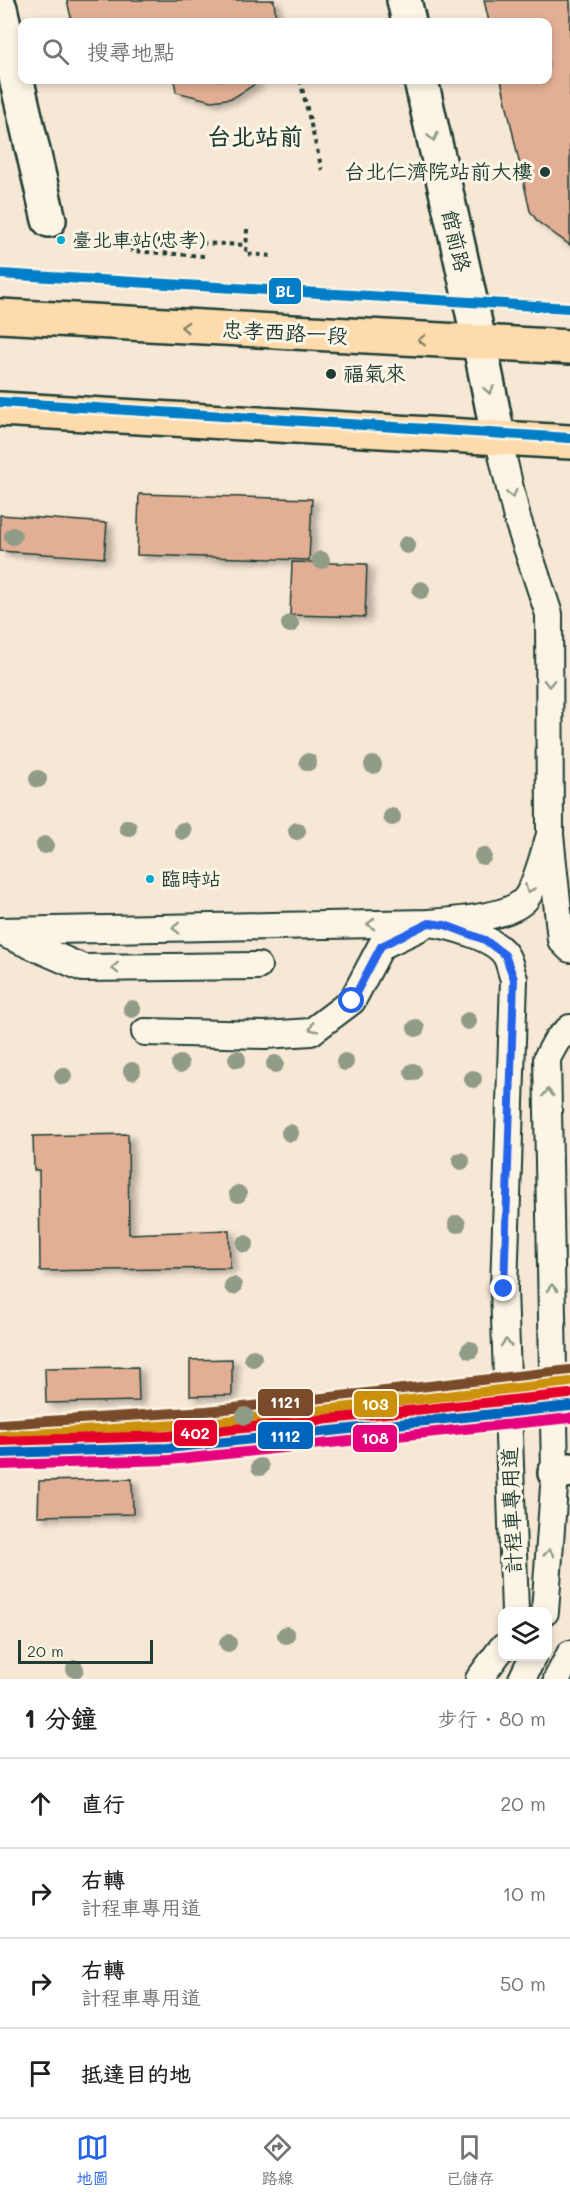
<!DOCTYPE html>
<html lang="zh-TW">
<meta charset="utf-8">
<style>
:root{--surface:#fff;--page:#f2f2f2;--text:#202124;--muted:#757577;--line:#e0e0e0;--accent:#2563eb}
body{margin:0;font-family:Mali,"LXGW WenKai TC",sans-serif;background:var(--page);color:var(--text)}
.controls{position:absolute;right:18px;bottom:18px;display:grid;overflow:hidden;border-radius:12px;box-shadow:0 3px 9px #0003}
.controls button{width:54px;height:54px;display:grid;place-items:center;padding:0;border:0;border-bottom:2px solid var(--line);background:var(--surface);color:var(--text);font:30px sans-serif}
.scale{position:absolute;left:18px;bottom:15px;width:135px;box-sizing:border-box;padding-left:6px;border:3px solid #1f3d34;border-top:0;font-size:16px;line-height:21px;white-space:nowrap;color:#1f3d34;-webkit-text-stroke:4px #fcf5e5;paint-order:stroke}
.stop{position:absolute;width:18px;height:18px;margin:-14px;border:4px solid #2563eb;border-radius:50%;background:#fff}
.stop.end{background:#2563eb;border-color:#fff;box-shadow:0 2px 6px #0008}
.list{margin:0;padding:0;list-style:none}
h2{display:flex;justify-content:space-between;align-items:center;height:78px;margin:0;padding:0 24px;font-size:26px}
h2 small{font-size:20px;font-weight:400;color:var(--muted)}
.list li{display:grid;grid-template-columns:39px 1fr auto;gap:18px;align-items:center;box-sizing:border-box;height:90px;padding:0 24px;border-top:2px solid var(--line)}
.list b{display:block;font-size:22px;white-space:nowrap}
.list p{margin:0;font-size:20px;white-space:nowrap;color:var(--muted)}
.list em{font-size:20px;font-style:normal;color:var(--muted)}
.icon{flex:none;width:33px;height:33px;fill:none;stroke:currentColor;stroke-width:2;stroke-linecap:round;stroke-linejoin:round}
.map{position:relative;flex:none;width:570px;height:1679px;overflow:hidden}
.search{position:absolute;background:var(--surface);box-shadow:0 3px 9px #0003;left:18px;right:18px;top:18px;height:66px;display:flex;align-items:center;gap:15px;box-sizing:border-box;padding:0 21px;border-radius:12px;color:var(--muted);font-size:22px}
.sheet{height:438px;background:var(--surface)}
nav{display:flex;justify-content:space-around;align-items:center;box-sizing:border-box;height:84px;border-top:2px solid var(--line);background:var(--surface);font-size:16px;color:var(--muted)}
nav a{display:grid;justify-items:center;gap:3px}
nav .on{color:var(--accent)}
.map>svg:first-child{display:block}
.building{fill:#e2af94;stroke:#1f3d34;stroke-width:1.5;filter:url(#shadow)}
.lines{fill:none;stroke-linecap:round;stroke-linejoin:round}
.lane-casing{stroke:#1f3d34;stroke-width:30}
.street-casing{stroke:#1f3d34;stroke-width:38}
.secondary-casing{stroke:#1f3d34;stroke-width:38}
.primary-casing{stroke:#1f3d34;stroke-width:38}
.path{stroke:#1f3d34;stroke-width:4;stroke-dasharray:4.5 4.5;stroke-linecap:butt}
.lane{stroke:#fcf5e5;stroke-width:26}
.street{stroke:#fcf5e5;stroke-width:33}
.secondary{stroke:#fcf5e5;stroke-width:33}
.primary{stroke:#fedbac;stroke-width:33}
.rail-1-casing{stroke:#fcf5e5;stroke-width:15}
.rail-2-casing{stroke:#fcf5e5;stroke-width:15}
.rail-3-casing{stroke:#fcf5e5;stroke-width:15}
.rail-4-casing{stroke:#fcf5e5;stroke-width:15}
.rail-5-casing{stroke:#fcf5e5;stroke-width:15}
.rail-1{stroke:#7a4b2a;stroke-width:10}
.rail-2{stroke:#cc910a;stroke-width:10}
.rail-3{stroke:#0065bd;stroke-width:10}
.rail-4{stroke:#e5007d;stroke-width:10}
.rail-5{stroke:#e4002b;stroke-width:10}
.metro-1-casing{stroke:#fcf5e5;stroke-width:15}
.metro-1{stroke:#007ec7;stroke-width:10}
.tree{fill:#909b88}
.oneway{stroke:#8e998c}
.oneway2{stroke:#83846a}
.route{stroke:#2563eb;stroke-width:8}
.poi-dot{fill:#1f3d34;stroke:#fcf5e5;stroke-width:2}
.bus-dot{fill:#00a9ce;stroke:#fcf5e5;stroke-width:2}
.labels{text-anchor:middle;stroke-width:6;stroke-linejoin:round;paint-order:stroke}
.bus-label{font-size:20px;fill:#1f3d34;stroke:#fcf5e5;text-anchor:start}
.poi-label{font-size:21px;fill:#1f3d34;stroke:#fcf5e5;text-anchor:end}
.street-label{font-size:21px;fill:#1f3d34;stroke:#fcf5e5}
.quarter-label{font-size:24px;font-weight:bold;fill:#1f3d34;stroke:#fcf5e5}
.line-badge{stroke:#fcf5e5;stroke-width:2}
.badge-label{font-size:16px;text-anchor:middle;font-weight:bold;fill:#fff}
</style>
<div class="map">
<svg width="570" height="1679" viewBox="0 0 570 1679">
<defs>
<filter id="shadow"><feDropShadow dx="6" dy="4" stdDeviation="3" flood-color="#0004"/></filter>
</defs>
<rect width="100%" height="100%" fill="#f7e7d5"/>
<filter id="ink" filterUnits="userSpaceOnUse"><feTurbulence type="fractalNoise" baseFrequency=".0167" numOctaves="2"/><feDisplacementMap in="SourceGraphic" scale="12" xChannelSelector="R" yChannelSelector="G"/><feConvolveMatrix kernelMatrix="1 2 1 2 8 2 1 2 1" color-interpolation-filters="sRGB"/></filter>
<g filter="url(#ink)">
<!-- building -->
<g class="building">
<path d="M67 0H274L276 22H72Z"/>
<path d="M484 0H570V245L538 222 530 211 501 80H548V22H489Z"/>
<path d="M174 80H256L257 83 233 98 212 101 176 92Z"/>
<path d="M139 494 312 499 309 560 137 555Z"/>
<path d="M0 515 107 523 104 558 0 551Z"/>
<path d="M292 562 367 564 365 617 290 615Z"/>
<path d="M128 1134 129 1234 229 1230 230 1268 40 1271 39 1170H34L33 1136Z"/>
<path d="M232 1359V1395L190 1396V1360Z"/>
<path d="M138 1367 139 1401 46 1403 45 1368Z"/>
<path d="M132 1479 133 1514 38 1516 39 1481Z"/>
</g>
<g class="lines">
<defs>
<g id="lane">
<path d="M498 437 517 518 549 614 550 835 561 940 570 949"/>
<path d="M429 923C449 925 496 938 506 956 510 963 511 972 514 979L504 1289 515 1612"/>
<path d="M0 931 429 923C453 921 513 918 527 897 537 883 544 852 550 835"/>
<path d="M7 935 83 968 258 966"/>
<path d="M145 1032 265 1035 311 1032 352 1001 381 946 421 927"/>
<path d="M545 1612 555 1473 547 1058 557 1040 570 1028"/>
<path d="M479 1679 502 1648"/>
<path d="M522 1679 533 1656"/>
<path d="M557 1679 570 1654"/>
</g>
<g id="street">
<path d="M0 8 49 220"/>
<path d="M555 1473 570 1470"/>
</g>
<g id="secondary">
<path d="M404 0 409 22"/>
<path d="M421 80C447 199 476 317 498 437"/>
</g>
<g id="primary">
<path d="M0 316 570 347"/>
<path d="M0 409 570 442"/>
</g>
</defs>
<!-- lane casing -->
<use href="#lane" class="lane-casing"/>
<!-- street casing -->
<use href="#street" class="street-casing"/>
<!-- secondary casing -->
<use href="#secondary" class="secondary-casing"/>
<!-- primary casing -->
<use href="#primary" class="primary-casing"/>
<!-- path -->
<g class="path">
<path d="M300 80 322 170"/>
<path d="M247 229 246 254 274 256"/>
<path d="M204 256 132 251V240L246 245"/>
</g>
<!-- lane -->
<use href="#lane" class="lane"/>
<!-- street -->
<use href="#street" class="street"/>
<!-- secondary -->
<use href="#secondary" class="secondary"/>
<!-- primary -->
<use href="#primary" class="primary"/>
<defs>
<path id="rail-1" d="M0 1424 207 1411 570 1370"/>
<path id="rail-2" d="M1 1436 208 1423 570 1382"/>
<path id="rail-3" d="M0 1453 168 1448 570 1406"/>
<path id="rail-4" d="M0 1465 169 1460 570 1418"/>
<path id="rail-5" d="M0 1441 167 1436 569 1394"/>
</defs>
<!-- rail-1 casing -->
<use href="#rail-1" class="rail-1-casing"/>
<!-- rail-2 casing -->
<use href="#rail-2" class="rail-2-casing"/>
<!-- rail-3 casing -->
<use href="#rail-3" class="rail-3-casing"/>
<!-- rail-4 casing -->
<use href="#rail-4" class="rail-4-casing"/>
<!-- rail-5 casing -->
<use href="#rail-5" class="rail-5-casing"/>
<!-- rail-1 -->
<use href="#rail-1" class="rail-1"/>
<!-- rail-2 -->
<use href="#rail-2" class="rail-2"/>
<!-- rail-3 -->
<use href="#rail-3" class="rail-3"/>
<!-- rail-4 -->
<use href="#rail-4" class="rail-4"/>
<!-- rail-5 -->
<use href="#rail-5" class="rail-5"/>
<defs>
<g id="metro-1">
<path d="M0 274 570 308"/>
<path d="M0 402 570 438"/>
</g>
</defs>
<!-- metro-1 casing -->
<use href="#metro-1" class="metro-1-casing"/>
<!-- metro-1 -->
<use href="#metro-1" class="metro-1"/>
</g>
<!-- trees -->
<g class="tree">
<circle cx="13" cy="536" r="9"/>
<circle cx="407" cy="545" r="9"/>
<circle cx="321" cy="560" r="9"/>
<circle cx="421" cy="590" r="9"/>
<circle cx="290" cy="624" r="9"/>
<circle cx="308" cy="762" r="9"/>
<circle cx="373" cy="765" r="9"/>
<circle cx="38" cy="779" r="9"/>
<circle cx="392" cy="817" r="9"/>
<circle cx="128" cy="828" r="9"/>
<circle cx="183" cy="831" r="9"/>
<circle cx="297" cy="831" r="9"/>
<circle cx="45" cy="845" r="9"/>
<circle cx="483" cy="856" r="9"/>
<circle cx="132" cy="1009" r="9"/>
<circle cx="468" cy="1021" r="9"/>
<circle cx="416" cy="1028" r="9"/>
<circle cx="237" cy="1059" r="9"/>
<circle cx="345" cy="1062" r="9"/>
<circle cx="180" cy="1064" r="9"/>
<circle cx="275" cy="1064" r="9"/>
<circle cx="132" cy="1071" r="9"/>
<circle cx="413" cy="1072" r="9"/>
<circle cx="63" cy="1076" r="9"/>
<circle cx="473" cy="1079" r="9"/>
<circle cx="290" cy="1133" r="9"/>
<circle cx="461" cy="1161" r="9"/>
<circle cx="238" cy="1194" r="9"/>
<circle cx="457" cy="1224" r="9"/>
<circle cx="245" cy="1244" r="9"/>
<circle cx="233" cy="1286" r="9"/>
<circle cx="470" cy="1350" r="9"/>
<circle cx="253" cy="1358" r="9"/>
<circle cx="245" cy="1416" r="9"/>
<circle cx="260" cy="1467" r="9"/>
<circle cx="286" cy="1635" r="9"/>
<circle cx="228" cy="1643" r="9"/>
<circle cx="75" cy="1669" r="9"/>
</g>
<!-- one-way arrows -->
<defs><path id="oneway-chevron" d="M-2-3.5L2.5 0L-2 3.5" fill="none" stroke-width="1.6" stroke-linecap="round" stroke-linejoin="round" transform="scale(1.5)"/></defs>
<g class="oneway">
<use href="#oneway-chevron" transform="translate(433 137) rotate(78)"/>
<use href="#oneway-chevron" transform="translate(489 390) rotate(80)"/>
<use href="#oneway-chevron" transform="translate(512 494) rotate(77)"/>
<use href="#oneway-chevron" transform="translate(549 683) rotate(90)"/>
<use href="#oneway-chevron" transform="translate(529 889) rotate(114)"/>
<use href="#oneway-chevron" transform="translate(371 924) rotate(179)"/>
<use href="#oneway-chevron" transform="translate(176 928) rotate(179)"/>
<use href="#oneway-chevron" transform="translate(115 968) rotate(179)"/>
<use href="#oneway-chevron" transform="translate(313 1028) rotate(154)"/>
<use href="#oneway-chevron" transform="translate(548 1093) rotate(-91)"/>
<use href="#oneway-chevron" transform="translate(552 1288) rotate(-91)"/>
<use href="#oneway-chevron" transform="translate(506 1343) rotate(-92)"/>
<use href="#oneway-chevron" transform="translate(549 1553) rotate(-86)"/>
</g>
<g class="oneway2">
<use href="#oneway-chevron" transform="translate(185 327) rotate(-177)"/>
<use href="#oneway-chevron" transform="translate(422 340) rotate(-178)"/>
</g>
</g>
<g class="lines" filter="url(#ink)">
<!-- route -->
<path class="route" d="M352 1001 381 946 429 923 445 925 485 940 505 955 514 979 504 1289"/>
</g>
<!-- markers -->
<g class="poi-dot">
<circle cx="545" cy="172" r="6"/>
<circle cx="331" cy="374" r="6"/>
</g>
<g class="bus-dot">
<circle cx="61" cy="240" r="5"/>
<circle cx="150" cy="879" r="5"/>
</g>
<g class="labels">
<!-- bus labels -->
<g class="bus-label">
<text x="72" y="247">臺北車站(忠孝)</text>
<text x="161" y="886">臨時站</text>
</g>
<!-- poi labels -->
<g class="poi-label">
<text x="533" y="179">台北仁濟院站前大樓</text>
<text x="343" y="381" text-anchor="start">福氣來</text>
</g>
<!-- street labels -->
<g class="street-label">
<text transform="translate(456 241) rotate(77)" y="7">館前路</text>
<text transform="translate(285 333) rotate(3)" y="7">忠孝西路一段</text>
<text transform="translate(512 1510) rotate(-92)" y="7">計程車專用道</text>
</g>
<!-- quarter labels -->
<g class="quarter-label">
<text x="255" y="145">台北站前</text>
</g>
</g>
<g class="line-badge">
<rect x="268" y="277" width="34" height="28" rx="6" fill="#007ec7"/>
<rect x="257" y="1388" width="57" height="29" rx="6" fill="#7a4b2a"/>
<rect x="353" y="1390" width="45" height="28" rx="6" fill="#cc910a"/>
<rect x="173" y="1419" width="45" height="28" rx="6" fill="#e4002b"/>
<rect x="257" y="1421" width="57" height="29" rx="6" fill="#0065bd"/>
<rect x="352" y="1424" width="46" height="29" rx="6" fill="#e5007d"/>
</g>
<g class="badge-label">
<text x="285" y="297">BL</text>
<text x="285" y="1408">1121</text>
<text x="375" y="1410">103</text>
<text x="195" y="1439">402</text>
<text x="285" y="1442">1112</text>
<text x="375" y="1444">108</text>
</g>
</svg>
<div class="controls">
<button><svg class="icon" aria-label="layers" viewBox="0 0 24 24"><path d="M12 4l9 5-9 5-9-5zM3 14l9 5 9-5"/></svg></button>
</div>
<div class="scale">20 m</div>
<div class="stop" style="left:352px;top:1001px"></div>
<div class="stop end" style="left:504px;top:1289px"></div>
<div class="search"><svg class="icon" aria-label="search" viewBox="0 0 24 24"><circle cx="10" cy="10" r="6"/><path d="M15 15l6 6"/></svg>搜尋地點</div>
</div>
<section class="sheet">
<h2>1 分鐘<small>步行 · 80 m</small></h2>
<ul class="list">
<li><svg class="icon" aria-label="ahead" viewBox="0 0 24 24"><path d="M12 20V5M6 11l6-6 6 6"/></svg><div><b>直行</b></div><em>20 m</em></li>
<li><svg class="icon" aria-label="right" viewBox="0 0 24 24"><path d="M7 20v-9h11M14 6l5 5-5 5"/></svg><div><b>右轉</b><p>計程車專用道</p></div><em>10 m</em></li>
<li><svg class="icon" aria-label="right" viewBox="0 0 24 24"><path d="M7 20v-9h11M14 6l5 5-5 5"/></svg><div><b>右轉</b><p>計程車專用道</p></div><em>50 m</em></li>
<li><svg class="icon" aria-label="arrive" viewBox="0 0 24 24"><path d="M6 21V4h12l-3 4 3 4H6"/></svg><div><b>抵達目的地</b></div></li>
</ul>
</section>
<nav>
<a class="on"><svg class="icon" aria-label="map" viewBox="0 0 24 24"><path d="M3 6l6-2 6 2 6-2v14l-6 2-6-2-6 2zM9 4v14M15 6v14"/></svg>地圖</a>
<a><svg class="icon" aria-label="directions" viewBox="0 0 24 24"><path d="M12 3l9 9-9 9-9-9zM9 14v-3h6M13 9l2 2-2 2"/></svg>路線</a>
<a><svg class="icon" aria-label="saved" viewBox="0 0 24 24"><path d="M7 4h10v16l-5-4-5 4z"/></svg>已儲存</a>
</nav>
